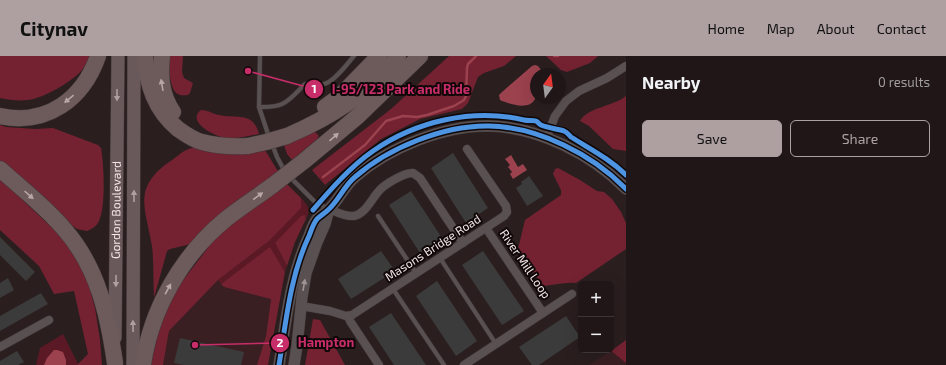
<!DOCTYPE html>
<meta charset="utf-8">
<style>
:root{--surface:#201617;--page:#2d2324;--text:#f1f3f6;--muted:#a29fa1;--line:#3d3536;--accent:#aea0a1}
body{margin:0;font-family:"Exo 2",sans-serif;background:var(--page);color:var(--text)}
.controls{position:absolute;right:12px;bottom:12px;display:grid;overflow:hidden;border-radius:6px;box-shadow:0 4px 16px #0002}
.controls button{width:36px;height:36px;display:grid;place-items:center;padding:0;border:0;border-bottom:1px solid var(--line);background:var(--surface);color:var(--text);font:20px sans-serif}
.compass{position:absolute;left:530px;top:12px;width:36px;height:36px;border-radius:50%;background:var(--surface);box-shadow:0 4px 16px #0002;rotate:14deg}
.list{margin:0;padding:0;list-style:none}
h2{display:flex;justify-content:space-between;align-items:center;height:52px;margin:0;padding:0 16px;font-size:17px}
h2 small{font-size:13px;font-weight:400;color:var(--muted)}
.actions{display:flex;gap:8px;padding:12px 16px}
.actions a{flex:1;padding:9px 0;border:1px solid var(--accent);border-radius:6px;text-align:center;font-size:14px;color:var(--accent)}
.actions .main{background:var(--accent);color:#111}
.map{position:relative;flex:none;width:626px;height:309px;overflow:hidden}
header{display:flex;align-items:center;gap:24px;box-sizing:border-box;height:56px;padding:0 20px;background:var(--accent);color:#111}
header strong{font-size:19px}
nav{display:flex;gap:22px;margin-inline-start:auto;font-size:14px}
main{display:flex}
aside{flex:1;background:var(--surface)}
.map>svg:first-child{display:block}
.built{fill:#391f22}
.green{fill:#5a1924}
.forest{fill:#742231}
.water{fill:#9b424e}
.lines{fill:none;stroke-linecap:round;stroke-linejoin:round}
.stream{stroke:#9b424e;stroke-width:2.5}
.building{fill:#3c3b3b}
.service-casing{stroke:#43393a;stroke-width:5}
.minor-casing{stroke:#43393a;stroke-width:9}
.tertiary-casing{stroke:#43393a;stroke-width:12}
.primary-casing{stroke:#43393a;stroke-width:14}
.motorway-casing{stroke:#43393a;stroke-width:17}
.service{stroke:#595051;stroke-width:4}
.minor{stroke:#595051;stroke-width:8}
.tertiary{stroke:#595051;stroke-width:11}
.primary{stroke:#69595a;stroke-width:13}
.motorway{stroke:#6d5a5b;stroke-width:16}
.motorway-bridge-casing{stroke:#43393a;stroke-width:17;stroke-linecap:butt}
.motorway-bridge{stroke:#6d5a5b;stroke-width:16}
.cycleway-casing{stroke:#100808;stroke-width:8}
.cycleway{stroke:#4d94e3;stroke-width:5}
.oneway{fill:#b8a7a8}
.oneway2{fill:#afa0a0}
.oneway3{fill:#9f9494}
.labels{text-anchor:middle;stroke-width:4;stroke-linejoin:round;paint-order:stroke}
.street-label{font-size:12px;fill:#f5e6e7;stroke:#100808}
.leader{fill:none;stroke:#c72d69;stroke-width:1.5}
.callout-dot{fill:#c72d69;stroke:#100808;stroke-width:1.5}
.mark-label{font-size:12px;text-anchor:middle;font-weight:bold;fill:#fff}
.callout-label{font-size:13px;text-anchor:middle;font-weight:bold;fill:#c72d69;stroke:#100808;stroke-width:4;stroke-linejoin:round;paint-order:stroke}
</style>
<header>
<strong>Citynav</strong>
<nav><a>Home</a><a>Map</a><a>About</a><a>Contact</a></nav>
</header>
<main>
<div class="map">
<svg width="626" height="309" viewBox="0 0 626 309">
<rect width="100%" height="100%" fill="#2a1e1f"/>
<!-- built -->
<g class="built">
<path d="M218 224 224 231 271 243 266 280 257 309H163L169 275Z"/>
<path d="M611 295 626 307V309H589Z"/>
</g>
<!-- green -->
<g class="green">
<path d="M301 142C308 149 311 154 306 163L305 159 275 187 287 210 285 216 270 192 221 228 218 224 269 185 301 146Z"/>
<path d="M63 278 78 308 77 309H36L40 292Z"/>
</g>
<!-- forest -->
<g class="forest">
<path d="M0 0H91C89 4 86 10 83 13 72 26 44 42 28 44 19 45 9 44 0 42Z"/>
<path d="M169 0H183L182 16 184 22 193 27 190 37 188 39C185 39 180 40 178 38 169 34 169 9 169 0Z"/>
<path d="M449 0H516L504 10 484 17 478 21 468 47 462 53 420 63 381 83 325 129 312 114 391 53Z"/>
<path d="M546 0H598L590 7 567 16 561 14Z"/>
<path d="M626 40V95L613 93 589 70 580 65C588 51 612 51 626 40Z"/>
<path d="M201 54C208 54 213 58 219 59 237 63 253 55 259 78 248 80 237 83 227 82 217 82 185 66 201 54Z"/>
<path d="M0 69 6 71 35 73 53 72 98 89 101 92C104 108 106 151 99 165 97 170 92 173 87 175L77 173 63 163 0 105Z"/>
<path d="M315 76 319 80 317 83 292 104 287 98 284 89Z"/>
<path d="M198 91 265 94 279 117 191 188 170 193 167 195 154 242C153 225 154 207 152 190 145 150 132 131 172 104 182 97 185 92 198 91Z"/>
<path d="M558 112 580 124 597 135 604 136 612 143 621 156 626 167V193L576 227C565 226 555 229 544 230L540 227 518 193 525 164 561 139V134L553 118 555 113Z"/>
<path d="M0 123 62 181 86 218 95 252 100 284 102 309H77L88 298 74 235 54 238 39 210 0 174Z"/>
<path d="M283 128H287L301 142V152L269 185 218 224 169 275 163 309H151L160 268 171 240 220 176Z"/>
<path d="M305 159 306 163 295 186 287 210 275 187 301 160Z"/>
<path d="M270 191 285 216 268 309H257L266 280 271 243 224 231 221 228Z"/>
<path d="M313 263 320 264 345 309H305Z"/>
<path d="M626 284V307L611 295Z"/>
</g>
<!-- water -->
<g class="water">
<path d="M535 9 538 10 544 18H536C536 25 538 38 535 43 529 55 509 48 500 44L499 39 502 36 532 10Z"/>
<path d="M511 99 518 111 523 108 527 114 513 123 510 118 512 116 508 111 510 109 505 103Z"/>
<path d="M54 294H57L63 296 66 304V309H44L47 302Z"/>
</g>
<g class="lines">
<!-- stream -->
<g class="stream">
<path d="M554 0H558"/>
<path d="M323 121 365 89 386 65 403 60 417 61 427 59 454 50 464 44 466 40 467 12 468 8 476 0"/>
</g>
</g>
<!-- building -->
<g class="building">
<path d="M453 97 488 152 466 167 431 112Z"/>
<path d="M529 120 543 140 527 150 516 132 522 128 521 126Z"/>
<path d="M411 135 442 182 420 197 389 149Z"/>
<path d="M0 181 35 216 26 225 0 199Z"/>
<path d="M381 195 395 215 351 243 338 223Z"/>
<path d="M483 195 524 255 502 269 462 209Z"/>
<path d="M8 222 14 234 0 242V227Z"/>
<path d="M437 225 477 285 456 300 416 240Z"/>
<path d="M41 237 48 248 0 275V260Z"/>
<path d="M391 257 426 309H394L369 271Z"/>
<path d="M566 260 580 281 539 309H532L519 291Z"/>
<path d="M180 282 244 296 241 309H184L174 307Z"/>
<path d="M17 295 24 306 18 309H0V305Z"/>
</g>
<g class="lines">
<defs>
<g id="service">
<path d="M260 0 259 51 269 81"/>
<path d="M259 51C285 52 288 45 305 28 311 28 318 30 324 28 334 26 347 8 354 0"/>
<path d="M272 88 277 101 285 116"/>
<path d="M290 121 315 146 327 152"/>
<path d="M378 160 416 217"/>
<path d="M440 202 496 288"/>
<path d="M393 233 444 309"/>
</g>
<g id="minor">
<path d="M546 83 555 60 566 45 579 35 607 22 626 10"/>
<path d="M329 153C336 156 346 161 354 160 365 158 371 144 378 136 383 129 405 116 413 117L420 122 463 187"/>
<path d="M486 172 543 257"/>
<path d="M301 250 330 255 346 260 352 259 504 160 507 156 506 150 467 93"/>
<path d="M348 260 350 265 379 309"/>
<path d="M0 291 49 264"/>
<path d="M464 309 572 238"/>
</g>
<g id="tertiary">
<path d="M279 309C286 266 290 220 309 180 311 175 313 168 317 163 320 160 325 157 328 154 339 144 344 130 355 121 388 92 444 69 489 70 538 71 592 98 626 133"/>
<path d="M294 309 297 290 302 241 306 217 317 186 325 168 329 153"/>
</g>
<g id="primary">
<path id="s1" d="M115 282 118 0"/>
<path d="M133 309 134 0"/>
</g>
<g id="motorway">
<path d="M145 0C147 29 155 54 178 73 185 78 193 84 202 86 217 90 233 91 248 90"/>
<path d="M162 0C160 20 161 39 173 56"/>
<path d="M325 51 340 40 379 0"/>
<path d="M0 60C47 70 83 43 98 0"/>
<path d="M287 80C331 61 368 38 398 0"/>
<path d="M304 105 358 60 420 0"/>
<path d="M0 113C22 133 46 151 65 174 98 212 108 259 115 307"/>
<path d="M143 309C151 253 182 199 226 163 241 151 257 141 273 129"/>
</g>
</defs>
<!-- service casing -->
<use href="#service" class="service-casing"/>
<!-- minor casing -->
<use href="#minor" class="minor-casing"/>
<!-- tertiary casing -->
<use href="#tertiary" class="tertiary-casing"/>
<!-- primary casing -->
<use href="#primary" class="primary-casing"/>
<!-- motorway casing -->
<use href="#motorway" class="motorway-casing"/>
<!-- service -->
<use href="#service" class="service"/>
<!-- minor -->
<use href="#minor" class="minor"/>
<!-- tertiary -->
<use href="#tertiary" class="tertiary"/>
<!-- primary -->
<use href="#primary" class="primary"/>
<!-- motorway -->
<use href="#motorway" class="motorway"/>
<defs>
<g id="motorway-bridge">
<path d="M248 90 266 86 287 80"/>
<path d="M273 129 304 105"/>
</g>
</defs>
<!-- motorway-bridge casing -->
<use href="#motorway-bridge" class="motorway-bridge-casing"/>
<!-- motorway-bridge -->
<use href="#motorway-bridge" class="motorway-bridge"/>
<defs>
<g id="cycleway">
<path d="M313 154C331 133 350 111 373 95 416 65 473 52 524 64 528 65 533 64 536 65 538 66 539 68 541 69 548 72 557 73 564 75 567 76 569 79 571 81 590 93 610 103 626 119"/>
<path d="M279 309C286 266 290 220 309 180 311 175 313 168 317 163 320 160 325 157 328 154 339 144 344 130 355 121 388 92 444 69 489 70 538 71 592 98 626 133"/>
</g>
</defs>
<!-- cycleway casing -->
<use href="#cycleway" class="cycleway-casing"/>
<!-- cycleway -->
<use href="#cycleway" class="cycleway"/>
</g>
<!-- one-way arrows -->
<defs><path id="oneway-solid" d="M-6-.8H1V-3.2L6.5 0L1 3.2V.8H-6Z"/></defs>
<g class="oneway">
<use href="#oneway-solid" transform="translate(162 29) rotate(-100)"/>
<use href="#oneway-solid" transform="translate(69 43) rotate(141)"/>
<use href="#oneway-solid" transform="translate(334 81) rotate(-41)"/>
<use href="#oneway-solid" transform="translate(29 139) rotate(42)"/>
<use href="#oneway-solid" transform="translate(258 140) rotate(-36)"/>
<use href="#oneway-solid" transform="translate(168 233) rotate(-61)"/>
</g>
<g class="oneway2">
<use href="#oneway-solid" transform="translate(117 39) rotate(90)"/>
<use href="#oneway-solid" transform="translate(134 140) rotate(-90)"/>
<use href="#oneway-solid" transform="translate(116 225) rotate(91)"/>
<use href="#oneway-solid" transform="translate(133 270) rotate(-91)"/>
</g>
<use class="oneway3" href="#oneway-solid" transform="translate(304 229) rotate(-80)"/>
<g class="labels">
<!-- street labels -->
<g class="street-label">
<text dy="4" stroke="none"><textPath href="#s1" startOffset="128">Gordon Boulevard</textPath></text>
<text transform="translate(433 192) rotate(-33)" y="4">Masons Bridge Road</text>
<text transform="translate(525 208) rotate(56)" y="4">River Mill Loop</text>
</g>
</g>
<!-- callouts -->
<path class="leader" d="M248 15L314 33M195 289L280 287"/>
<g class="callout-dot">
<circle cx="248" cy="15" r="4"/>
<circle cx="195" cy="289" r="4"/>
<circle cx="314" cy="33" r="10"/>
<circle cx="280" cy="287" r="10"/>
</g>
<g class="mark-label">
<text x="314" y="37">1</text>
<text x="280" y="291">2</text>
</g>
<g class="callout-label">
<text x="401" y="38">I-95/123 Park and Ride</text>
<text x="326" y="291">Hampton</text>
</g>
</svg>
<div class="controls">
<button>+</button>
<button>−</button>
</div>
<svg class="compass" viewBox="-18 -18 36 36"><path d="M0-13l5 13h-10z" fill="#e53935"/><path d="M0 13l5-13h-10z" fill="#a29fa1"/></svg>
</div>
<aside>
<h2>Nearby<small>0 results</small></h2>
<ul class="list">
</ul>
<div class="actions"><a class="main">Save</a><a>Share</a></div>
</aside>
</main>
